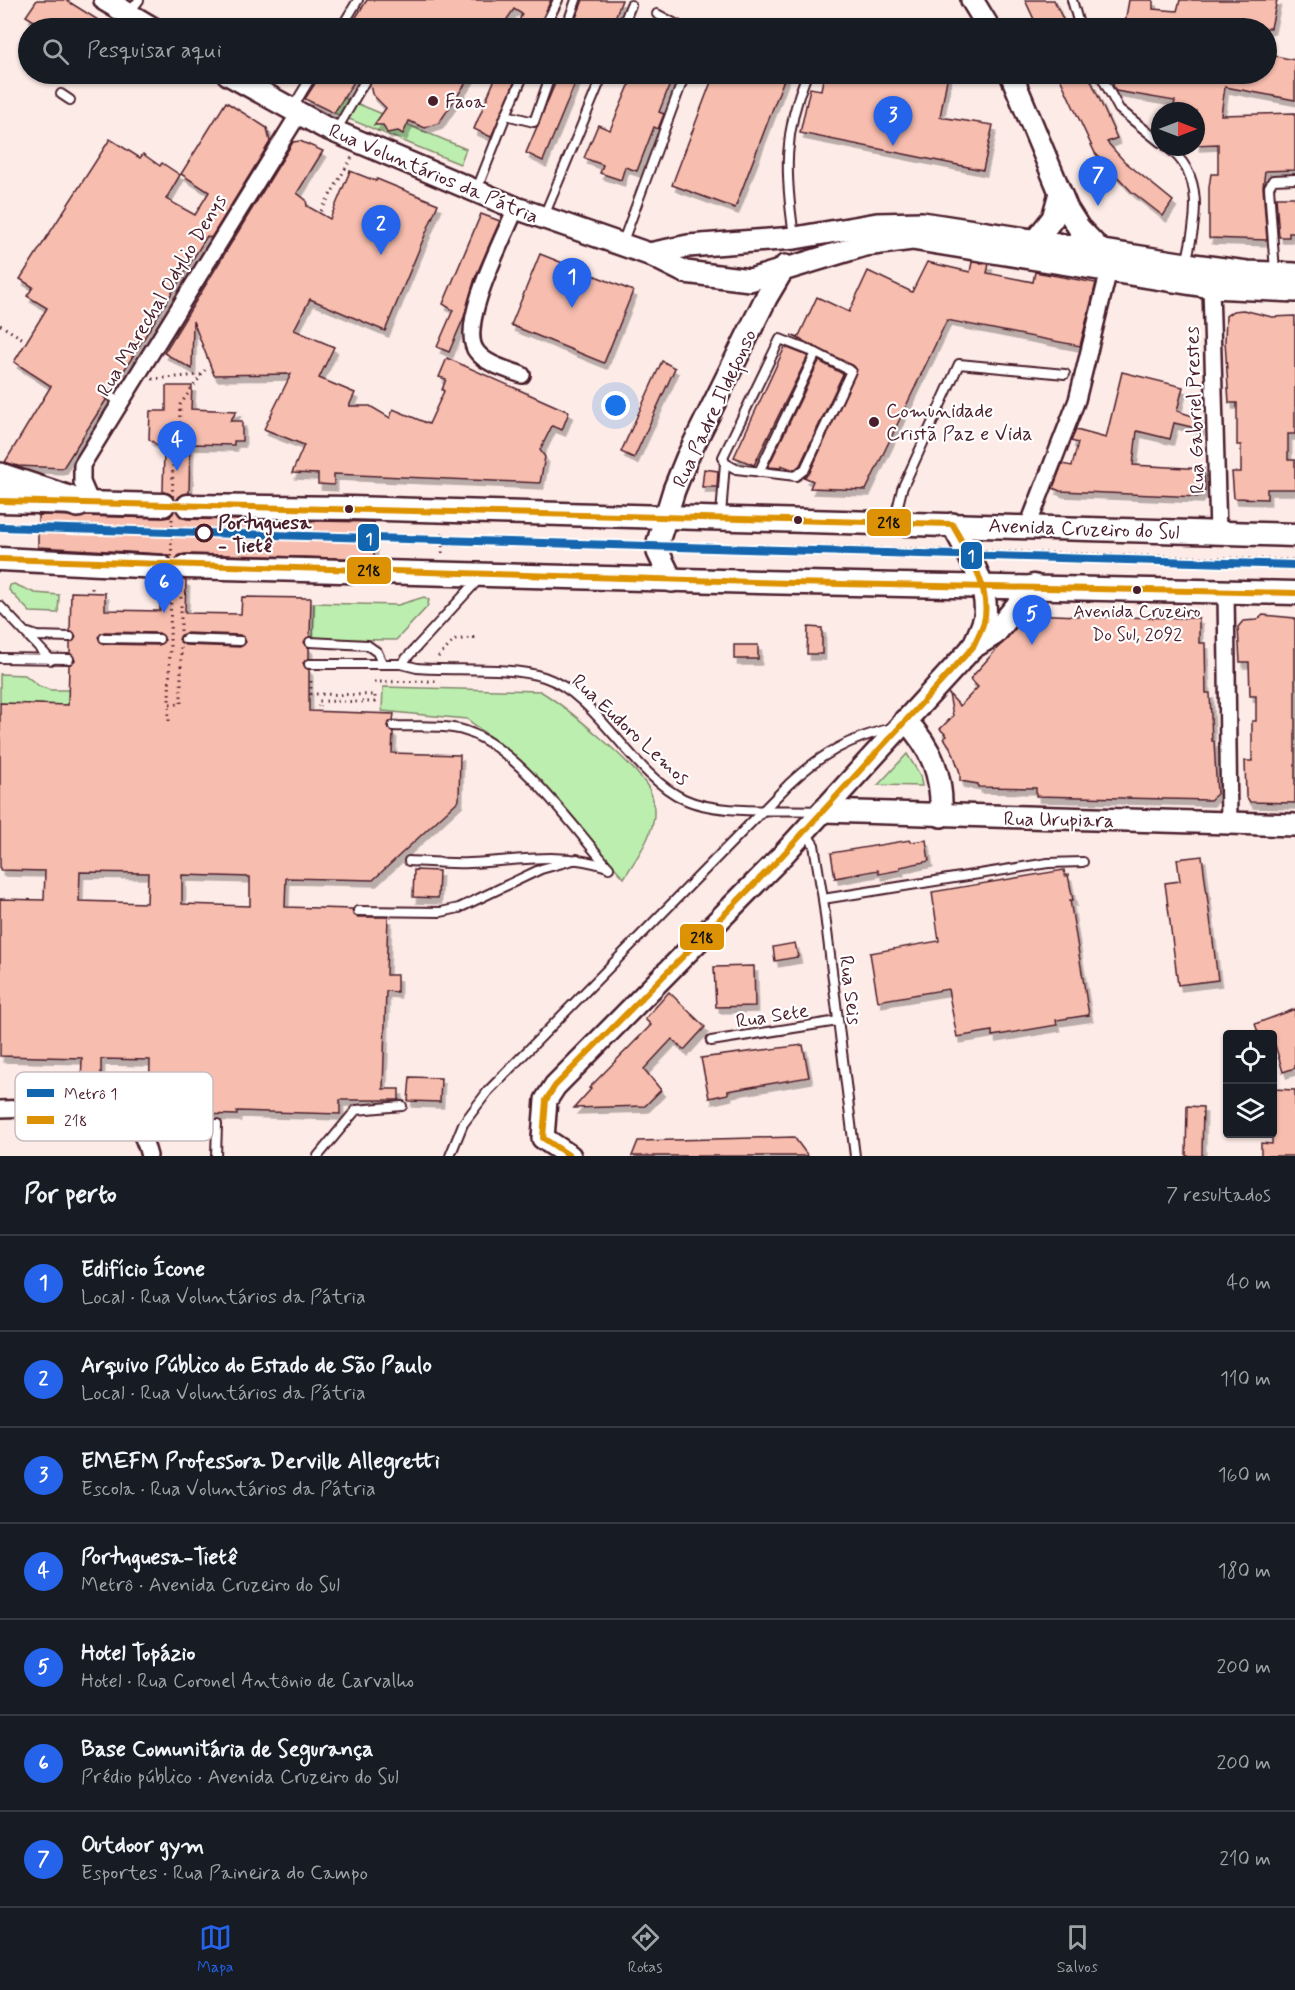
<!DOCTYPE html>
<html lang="pt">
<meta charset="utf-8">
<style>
:root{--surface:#171b24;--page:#242831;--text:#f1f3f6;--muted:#9ea1a6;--line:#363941;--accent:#2563eb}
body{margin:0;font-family:Mynerve,sans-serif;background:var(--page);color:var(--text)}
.controls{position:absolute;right:18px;bottom:18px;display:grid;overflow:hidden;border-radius:6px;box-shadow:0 2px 4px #0004}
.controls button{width:54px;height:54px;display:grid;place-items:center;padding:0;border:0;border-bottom:2px solid var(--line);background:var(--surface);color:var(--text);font:30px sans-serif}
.compass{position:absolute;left:1151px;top:102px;width:54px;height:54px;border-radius:50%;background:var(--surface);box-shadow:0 2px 4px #0004;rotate:90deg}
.you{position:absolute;left:616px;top:406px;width:21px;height:21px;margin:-15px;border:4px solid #fff;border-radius:50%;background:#1a73e8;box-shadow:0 0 0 9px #1a73e833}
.badge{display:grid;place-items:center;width:39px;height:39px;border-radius:50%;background:var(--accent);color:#fff;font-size:20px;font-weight:700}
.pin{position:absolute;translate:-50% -50px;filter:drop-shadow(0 2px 3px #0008)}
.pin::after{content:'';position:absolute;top:32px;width:21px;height:18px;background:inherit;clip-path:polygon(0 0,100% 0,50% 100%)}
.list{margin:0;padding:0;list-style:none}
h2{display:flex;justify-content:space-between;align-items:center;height:78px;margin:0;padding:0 24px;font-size:26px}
h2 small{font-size:20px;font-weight:400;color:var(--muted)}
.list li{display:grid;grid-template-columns:39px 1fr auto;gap:18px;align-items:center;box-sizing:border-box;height:96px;padding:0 24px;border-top:2px solid var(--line)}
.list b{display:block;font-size:22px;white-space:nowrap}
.list p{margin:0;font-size:20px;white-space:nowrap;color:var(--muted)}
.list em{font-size:20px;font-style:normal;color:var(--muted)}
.icon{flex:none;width:33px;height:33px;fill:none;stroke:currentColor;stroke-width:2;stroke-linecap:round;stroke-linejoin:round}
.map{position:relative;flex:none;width:1295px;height:1156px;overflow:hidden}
.search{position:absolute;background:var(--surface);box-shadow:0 2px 4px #0004;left:18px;right:18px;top:18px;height:66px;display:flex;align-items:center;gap:15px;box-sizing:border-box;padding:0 21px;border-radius:33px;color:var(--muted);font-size:22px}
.sheet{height:750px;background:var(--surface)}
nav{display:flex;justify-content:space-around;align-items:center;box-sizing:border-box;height:84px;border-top:2px solid var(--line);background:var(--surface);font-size:16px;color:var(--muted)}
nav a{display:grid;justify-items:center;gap:3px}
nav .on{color:var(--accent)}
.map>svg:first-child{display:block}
.green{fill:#bcefaf;stroke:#83876d;stroke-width:1.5}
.building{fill:#f7bdae;stroke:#4a1f2b;stroke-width:1.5;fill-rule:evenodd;filter:url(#shadow)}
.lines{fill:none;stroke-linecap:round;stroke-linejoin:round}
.lane-casing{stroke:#4a1f2b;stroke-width:12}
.street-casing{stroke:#4a1f2b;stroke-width:20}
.secondary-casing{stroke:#4a1f2b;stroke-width:26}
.primary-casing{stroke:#4a1f2b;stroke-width:27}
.highway-casing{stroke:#4a1f2b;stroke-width:32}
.path{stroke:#4a1f2b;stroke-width:3;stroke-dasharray:1.5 4.5;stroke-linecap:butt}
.lane{stroke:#fff;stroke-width:8}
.street{stroke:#fff;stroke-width:15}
.secondary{stroke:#fff;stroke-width:21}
.primary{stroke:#fff;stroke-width:22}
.highway{stroke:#fff;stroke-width:27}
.path-bridge{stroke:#4a1f2b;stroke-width:3;stroke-dasharray:1.5 4.5;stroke-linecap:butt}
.bus-1-casing{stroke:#fff;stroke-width:10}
.bus-1{stroke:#dd9206;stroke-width:6}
.metro-1-casing{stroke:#fff;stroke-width:12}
.metro-1{stroke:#1266af;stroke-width:8}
.poi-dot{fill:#4a1f2b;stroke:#fff;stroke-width:2}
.stop-dot{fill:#fff;stroke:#4a1f2b;stroke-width:3}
.labels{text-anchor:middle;stroke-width:4.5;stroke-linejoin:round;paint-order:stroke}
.bus-label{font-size:18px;fill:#4a1f2b;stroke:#fff}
.poi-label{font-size:20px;fill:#4a1f2b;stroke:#fff;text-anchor:start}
.street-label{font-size:20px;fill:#4a1f2b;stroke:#fff}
.stop-label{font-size:20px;font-weight:bold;fill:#4a1f2b;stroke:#fff;text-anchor:start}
.key{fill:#fff;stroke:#c9bcbf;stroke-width:1.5}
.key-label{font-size:16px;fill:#4a1f2b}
.line-badge{stroke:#fff;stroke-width:2}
.badge-label{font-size:16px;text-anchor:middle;font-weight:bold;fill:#fff}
.pale-badge-label{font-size:16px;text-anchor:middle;font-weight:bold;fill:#111}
</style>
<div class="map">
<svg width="1295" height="1156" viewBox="0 0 1295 1156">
<defs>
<filter id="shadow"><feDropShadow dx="3.5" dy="6" stdDeviation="0" flood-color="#0004"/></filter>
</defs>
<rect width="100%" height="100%" fill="#fdebe7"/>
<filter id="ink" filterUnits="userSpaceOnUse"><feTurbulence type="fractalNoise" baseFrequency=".0167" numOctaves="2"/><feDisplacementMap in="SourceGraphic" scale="12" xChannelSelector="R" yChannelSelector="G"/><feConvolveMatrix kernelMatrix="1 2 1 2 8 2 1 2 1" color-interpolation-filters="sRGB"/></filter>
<g filter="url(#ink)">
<!-- green -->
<g class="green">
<path d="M344 98 466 149 460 164 334 113Z"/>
<path d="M14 584 35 593 59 595 58 613 30 612 9 590 10 585Z"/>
<path d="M424 597 429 600 427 607 396 640 313 639 314 603 398 605Z"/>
<path d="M0 674 25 675 39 686 50 690H69L68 705 0 703Z"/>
<path d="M383 687 540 691C564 705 642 769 651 793 653 798 654 806 654 812 655 834 635 860 624 878L521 761 467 719 382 711Z"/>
<path d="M907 754 920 775 922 786 878 785Z"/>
</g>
<!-- building -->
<g class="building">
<path d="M37 0H66L111 28H45L26 16Z"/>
<path d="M367 0H551L538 28H516L522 14 514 9 501 28H349Z"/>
<path d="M583 0H622L613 23 601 18 597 28H572Z"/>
<path d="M1025 0H1054L1067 28H1038Z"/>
<path d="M1129 0H1153V9L1177 11 1180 0H1277L1271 28H1124Z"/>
<path d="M1266 54 1295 60V100L1225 87 1221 115 1295 113V170L1265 171 1263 187 1267 240 1209 238V187L1211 174H1218V144L1196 145V111H1173L1175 101 1116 91 1113 86 1116 74H1266Z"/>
<path d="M321 74H359L334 113 305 99Z"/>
<path d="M375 74H472L439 123 425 128 409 121 403 134 398 131 387 133 383 125H374L386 108 372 94 370 84Z"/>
<path d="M497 74H518L491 137 474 129Z"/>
<path d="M559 74H579L543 161 526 153Z"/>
<path d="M634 74H674L659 112 664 114 658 129 654 127 637 171 625 167 621 180 600 173 603 165 584 158 598 125 610 130Z"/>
<path d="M714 74H737L753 79 755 74H786L735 208 672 185Z"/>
<path d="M824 74H948L940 117 993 125 983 170 800 133 810 88 821 90Z"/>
<path d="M1058 74H1088L1117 138 1107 142 1124 161 1173 201 1163 216 1131 191 1095 153Z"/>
<path d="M226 102 267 128 270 142 211 238 207 236 112 390 104 391 106 400 63 468 18 466 5 462 51 386 14 362 47 308 27 296 33 287 20 279 110 139 140 158 143 154 160 166 162 163 180 175 166 199 195 215 209 192 181 174Z"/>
<path d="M300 141 323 151 297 193 306 200 307 206 330 219 350 171 376 181 377 179 438 204 385 331 310 299 294 330 334 347 319 378 355 393 349 406H370L390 418 393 409 429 424 444 391 442 390 446 379 439 377 447 358 569 412 562 430 552 426 540 450 545 457 540 483 334 474V485L318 484V474L292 473 304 445 264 429 291 374 214 375 193 321 192 369 164 353 293 142Z"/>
<path d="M1276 197H1295V233H1289V237H1279Z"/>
<path d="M481 214 500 221 475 278 464 317 449 352 437 347 453 310 443 304Z"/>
<path d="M540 254 633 291 604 363 511 325Z"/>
<path d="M927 262 970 272 972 262 989 264 987 273 1033 282 1035 272 1096 283 1080 346 947 320 866 490 810 488 813 481 804 477 810 472 857 370 854 366 791 335 798 338 817 297 849 312 868 271 912 292Z"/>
<path d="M1243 310 1272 317 1295 316V434H1288V460H1295V489H1267V499L1234 498 1232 472H1241V445H1237V403H1229L1225 341 1226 316 1233 311Z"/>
<path d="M785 347 808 356 754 465 734 457Z"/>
<path d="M662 361 675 368 634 458 621 452Z"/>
<path d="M819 361 843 374 800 465 794 470 781 465V468L768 467Z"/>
<path d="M1122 372 1183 387 1177 411 1202 419 1200 429 1174 423 1170 439 1137 431 1133 465 1204 469 1205 491 1199 497 1060 491 1053 488 1062 464 1072 466 1078 443 1071 441 1076 430 1106 438Z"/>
<path d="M166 386H192L191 409 237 411 230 421H242V441H234V445L190 444 189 493 181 495 176 501 170 494 163 492 164 450 149 439 150 411H166Z"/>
<path d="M704 469 718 471 717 487H702Z"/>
<path d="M175 509 181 517 188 519 374 522V559L186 554 179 555 174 563 169 556 162 554 38 547V515L163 518 170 517Z"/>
<path d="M173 571 178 578 186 581 185 613 241 614 242 597 311 598 310 636 304 642 309 648V658L303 663 309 670V711L394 714 393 720 387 726 393 732 392 753 460 755 459 800 373 880 286 878 285 907 352 909 353 914 357 917H388L386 975H397V992L386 991 383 1089H399V1100H340V1114L237 1111V1115L200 1114V1109L149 1108 150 1060 101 1059V1085H81L82 1058 0 1056V899L44 900 45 871 0 870V703L68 705 69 665 75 660 70 653V643L76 637 70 631 71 592 105 593V610L160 611 161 580 168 579ZM104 632 159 633 165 640 159 645 104 644 98 637ZM185 633 240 635 246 642 240 647 185 645 179 639ZM80 872 148 873 147 903 79 901ZM182 875 250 877V906L182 904Z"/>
<path d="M1079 611H1096V617L1199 618V643H1205L1206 693H1210L1212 741H1214L1217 794 1210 800 1036 796V788L978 787V784L960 781V773L952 750 944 738 947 736 940 729 953 716 949 694 960 706 978 687 970 679 1028 614 1079 616Z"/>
<path d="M1263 615 1295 618V803L1250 802 1246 796 1245 761H1252V721H1256V696H1250L1249 662H1240L1238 627 1243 621 1257 620Z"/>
<path d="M808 627 822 628V654H807Z"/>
<rect x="734" y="645" width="24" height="14"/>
<path d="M910 840 911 842 926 840 929 861 900 867V870L879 874 878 870 835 878 831 853Z"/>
<path d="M1202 856 1218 980 1178 985 1165 883 1180 881 1177 859Z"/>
<path d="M414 870 439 871 438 898 413 897Z"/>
<path d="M1064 870 1065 876 1068 875 1073 900H1070L1089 1015 1056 1020 1057 1025 992 1036V1031L957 1037 948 989 878 1001 870 953 939 941 932 892Z"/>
<path d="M795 943 798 957 775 961 773 947Z"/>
<path d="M754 966 755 1006 716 1007 714 967Z"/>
<path d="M669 992 705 1027 684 1050 672 1039 644 1069 661 1090 645 1106 574 1108 591 1089 589 1088 651 1025 645 1019Z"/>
<path d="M1295 1009V1068L1283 1072 1272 1035H1259L1255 1024Z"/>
<path d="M803 1045 809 1077 728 1091V1094L709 1098 701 1058Z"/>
<path d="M410 1077 441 1078 440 1102 408 1101Z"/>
<path d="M1272 1089 1295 1090V1156H1261V1143L1272 1144Z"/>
<path d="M1187 1106 1203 1107 1202 1156H1186Z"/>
<path d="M794 1137 808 1156H632L638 1141Z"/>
</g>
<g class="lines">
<defs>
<g id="lane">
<path d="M1072 0 1080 28"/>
<path d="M129 13 139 0"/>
<path d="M657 14 683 28"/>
<path d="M341 28 358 0"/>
<path d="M544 28 558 0"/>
<path d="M566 28 576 0"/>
<path d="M622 28 631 5"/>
<path d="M524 74 506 115 534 122 551 74"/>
<path d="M1100 74 1119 109 1160 142"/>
<path d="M61 94 70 100"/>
<path d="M293 107 313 74"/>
<path d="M337 129 369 74"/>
<path d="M1167 147C1207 176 1195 223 1186 264"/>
<path d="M477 189 506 115"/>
<path d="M544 216 603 74"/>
<path d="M794 236C785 175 783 132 807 74"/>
<path d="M622 244 685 74"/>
<path d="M1275 272 1269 187 1273 180 1295 179"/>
<path d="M780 339 816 353 851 371 805 469 796 476 736 469 725 463 723 457Z"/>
<path d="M109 395 120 402"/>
<path d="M759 472 816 353"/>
<path d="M721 515 725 463"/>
<path d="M894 522 902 489 959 364 1065 374"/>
<path d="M0 606 51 660"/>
<path d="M28 633 37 636 70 637"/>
<path d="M104 638 159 639"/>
<path d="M185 639 240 641"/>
<path d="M310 642 367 645 377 652 382 663"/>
<path d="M0 658 69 659"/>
<path d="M309 664H401L417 668C454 671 511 666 544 677 598 695 631 774 684 799 718 815 780 809 819 811"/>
<path d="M401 664 479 579"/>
<path d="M393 726C413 727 434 725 453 728 509 735 573 827 609 868"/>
<path d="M806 833 814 845 823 899 855 1156"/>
<path d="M409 861C429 862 449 864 470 863 516 861 563 851 608 867"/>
<path d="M823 899 1048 863 1083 862"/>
<path d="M358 911 441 912 459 908 541 869 577 859"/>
<path d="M711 1041 838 1021"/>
<path d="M216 1156 217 1124"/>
<path d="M318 1156 356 1110 402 1106"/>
<path d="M450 1156 463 1124 488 1091 789 784C821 754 850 738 892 728"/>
</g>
<g id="street">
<path d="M516 208C505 235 456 328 477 352 487 365 507 369 522 375"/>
<path d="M1211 287 1218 533"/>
<path d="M91 503 82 482V465L298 115"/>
<path d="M1028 526 1077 400 1109 270"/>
<path d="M1226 592 1229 823"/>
<path d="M0 1109 101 1106C129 1112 143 1129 149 1156"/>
</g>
<g id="secondary">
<path d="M105 0 152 28"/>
<path d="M972 0 989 28"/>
<path d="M228 74 324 127 516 208 649 254 685 272 750 280 865 245 912 239 1211 287 1295 291"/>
<path d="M1011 74 1067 209 1079 228 1103 253"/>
<path d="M1035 241 1053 218 1060 193"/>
<path d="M649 254 688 246 795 238 877 224 922 223 1186 264 1247 272 1295 274"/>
<path d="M672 581 658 552V542L674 490 687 458 766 298 785 266"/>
<path d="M905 720C932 748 943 776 941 816"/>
<path d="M823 811 1295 825"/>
<path d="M570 1156 543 1138 546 1100 555 1086 780 858 973 647C977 637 983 627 985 616 989 586 966 550 952 524"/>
</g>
<g id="primary">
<path d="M0 501 163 505"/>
<path d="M188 506 350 508 1295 535"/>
<path d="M0 559 161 567"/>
<path d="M186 567C556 577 925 587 1295 593"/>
<path d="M973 647 994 634 1034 586"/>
</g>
<path id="highway" d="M0 477 78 503"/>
</defs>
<!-- lane casing -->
<use href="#lane" class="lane-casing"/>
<!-- street casing -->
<use href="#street" class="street-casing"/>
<!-- secondary casing -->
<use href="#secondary" class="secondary-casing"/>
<!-- primary casing -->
<use href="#primary" class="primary-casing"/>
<!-- highway casing -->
<use href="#highway" class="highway-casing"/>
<!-- path -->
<g class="path">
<path d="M321 211 352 157"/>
<path d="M0 325 25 340"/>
<path d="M152 379 201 375"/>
<path d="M173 459V431"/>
<path d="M179 459 180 405 205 370"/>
<path d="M0 523 73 525"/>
<path d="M80 525 640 542"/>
<path d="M676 543 946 550"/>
<path d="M985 551 1295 560"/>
<path d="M442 553 443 530"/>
<path d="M92 588V593"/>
<path d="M181 591V601"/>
<path d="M438 657 455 640 477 637"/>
<path d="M311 681V694L375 695V702L319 701V712"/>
<path d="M374 682 437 681"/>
<path d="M169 721V704"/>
</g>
<!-- lane -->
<use href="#lane" class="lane"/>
<!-- street -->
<use href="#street" class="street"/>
<!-- secondary -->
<use href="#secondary" class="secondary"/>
<!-- primary -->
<use href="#primary" class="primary"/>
<!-- highway -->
<use href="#highway" class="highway"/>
<!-- path-bridge -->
<path class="path-bridge" d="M179 459H173L169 704H181V601"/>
<defs>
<g id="bus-1">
<path d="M0 501 952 524C967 551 989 584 985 616 984 627 977 637 973 647L780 858 555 1086 546 1100 543 1138 570 1156"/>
<path d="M0 559 791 583 1295 593"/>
</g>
</defs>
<!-- bus-1 casing -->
<use href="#bus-1" class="bus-1-casing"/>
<!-- bus-1 -->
<use href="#bus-1" class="bus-1"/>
<defs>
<path id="metro-1" d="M0 527 1295 565"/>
</defs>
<!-- metro-1 casing -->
<use href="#metro-1" class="metro-1-casing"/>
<!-- metro-1 -->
<use href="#metro-1" class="metro-1"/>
</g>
</g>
<!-- markers -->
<g class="poi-dot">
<circle cx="433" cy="101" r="6"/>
<circle cx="874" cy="422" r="6"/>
<circle cx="349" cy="509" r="5"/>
<circle cx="798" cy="520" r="5"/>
<circle cx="1137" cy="590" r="5"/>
</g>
<circle class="stop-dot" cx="204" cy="533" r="8"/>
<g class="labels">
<!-- bus labels -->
<g class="bus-label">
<text x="1137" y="617">Avenida Cruzeiro<tspan x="1137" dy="23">Do Sul, 2092</tspan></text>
</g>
<!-- poi labels -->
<g class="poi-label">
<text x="445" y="108">Faoa</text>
<text x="886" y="417">Comunidade<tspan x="886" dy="23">Cristã Paz e Vida</tspan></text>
</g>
<!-- street labels -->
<g class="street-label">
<text transform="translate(434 173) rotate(23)" y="7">Rua Voluntários da Pátria</text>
<text transform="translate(161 295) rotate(-59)" y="7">Rua Marechal Odylio Denys</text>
<text transform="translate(714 408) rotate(-65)" y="7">Rua Padre Ildefonso</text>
<text transform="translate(1194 410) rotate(-92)" y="7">Rua Gabriel Prestes</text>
<text transform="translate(1084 528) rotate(2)" y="7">Avenida Cruzeiro do Sul</text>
<text transform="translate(631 729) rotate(43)" y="7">Rua Eudoro Lemos</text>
<text transform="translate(1059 819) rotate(1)" y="7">Rua Urupiara</text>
<text transform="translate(851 990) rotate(83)" y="7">Rua Seis</text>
<text transform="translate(772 1015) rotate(-9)" y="7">Rua Sete</text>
</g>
<!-- stop labels -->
<g class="stop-label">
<text x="218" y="529">Portuguesa<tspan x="218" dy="23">- Tietê</tspan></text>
</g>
</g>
<!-- legend -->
<rect x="15" y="1072" width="198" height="69" rx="9" class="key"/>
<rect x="27" y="1089" width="27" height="8" fill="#1266af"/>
<rect x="27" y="1116" width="27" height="8" fill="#dd9206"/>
<g class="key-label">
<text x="64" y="1099">Metrô 1</text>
<text x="64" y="1126">218</text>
</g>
<g class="line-badge">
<rect x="866" y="508" width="46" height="29" rx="6" fill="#dd9206"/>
<rect x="357" y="523" width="23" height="29" rx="6" fill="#1266af"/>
<rect x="960" y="541" width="23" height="29" rx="6" fill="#1266af"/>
<rect x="346" y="556" width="46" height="29" rx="6" fill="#dd9206"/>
<rect x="679" y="923" width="46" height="28" rx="6" fill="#dd9206"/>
</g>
<g class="badge-label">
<text x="369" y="544">1</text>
<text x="971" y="561">1</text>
</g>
<g class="pale-badge-label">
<text x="889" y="528">218</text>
<text x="369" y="576">218</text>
<text x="702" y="943">218</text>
</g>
</svg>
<div class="controls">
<button><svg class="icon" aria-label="locate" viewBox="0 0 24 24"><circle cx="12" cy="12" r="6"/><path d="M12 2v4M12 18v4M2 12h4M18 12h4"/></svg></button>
<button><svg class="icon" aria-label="layers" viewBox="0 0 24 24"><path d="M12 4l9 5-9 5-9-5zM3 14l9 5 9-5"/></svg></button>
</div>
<svg class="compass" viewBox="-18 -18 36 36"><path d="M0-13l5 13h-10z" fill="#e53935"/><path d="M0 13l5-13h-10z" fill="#9ea1a6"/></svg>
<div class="you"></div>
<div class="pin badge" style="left:572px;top:308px">1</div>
<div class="pin badge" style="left:381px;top:255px">2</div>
<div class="pin badge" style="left:893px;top:146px">3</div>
<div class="pin badge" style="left:177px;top:471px">4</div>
<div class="pin badge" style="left:1032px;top:645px">5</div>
<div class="pin badge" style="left:164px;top:613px">6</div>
<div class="pin badge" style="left:1098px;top:206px">7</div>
<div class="search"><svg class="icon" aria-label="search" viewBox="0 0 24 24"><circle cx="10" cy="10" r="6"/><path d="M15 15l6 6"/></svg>Pesquisar aqui</div>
</div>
<section class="sheet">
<h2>Por perto<small>7 resultados</small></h2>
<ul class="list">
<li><span class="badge">1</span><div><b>Edifício Ícone</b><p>Local · Rua Voluntários da Pátria</p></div><em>40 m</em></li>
<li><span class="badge">2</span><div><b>Arquivo Público do Estado de São Paulo</b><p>Local · Rua Voluntários da Pátria</p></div><em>110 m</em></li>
<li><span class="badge">3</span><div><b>EMEFM Professora Derville Allegretti</b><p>Escola · Rua Voluntários da Pátria</p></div><em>160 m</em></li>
<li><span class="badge">4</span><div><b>Portuguesa-Tietê</b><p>Metrô · Avenida Cruzeiro do Sul</p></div><em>180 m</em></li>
<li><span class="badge">5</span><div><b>Hotel Topázio</b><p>Hotel · Rua Coronel Antônio de Carvalho</p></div><em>200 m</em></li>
<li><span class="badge">6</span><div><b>Base Comunitária de Segurança</b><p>Prédio público · Avenida Cruzeiro do Sul</p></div><em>200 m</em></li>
<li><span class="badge">7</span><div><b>Outdoor gym</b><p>Esportes · Rua Paineira do Campo</p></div><em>210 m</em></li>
</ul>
</section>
<nav>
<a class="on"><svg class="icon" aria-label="map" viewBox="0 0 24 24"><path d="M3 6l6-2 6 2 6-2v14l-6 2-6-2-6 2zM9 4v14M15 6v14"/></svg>Mapa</a>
<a><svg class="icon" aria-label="directions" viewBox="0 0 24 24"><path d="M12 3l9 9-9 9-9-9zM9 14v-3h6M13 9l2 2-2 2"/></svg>Rotas</a>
<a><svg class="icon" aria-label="saved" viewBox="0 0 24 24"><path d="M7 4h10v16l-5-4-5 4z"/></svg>Salvos</a>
</nav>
